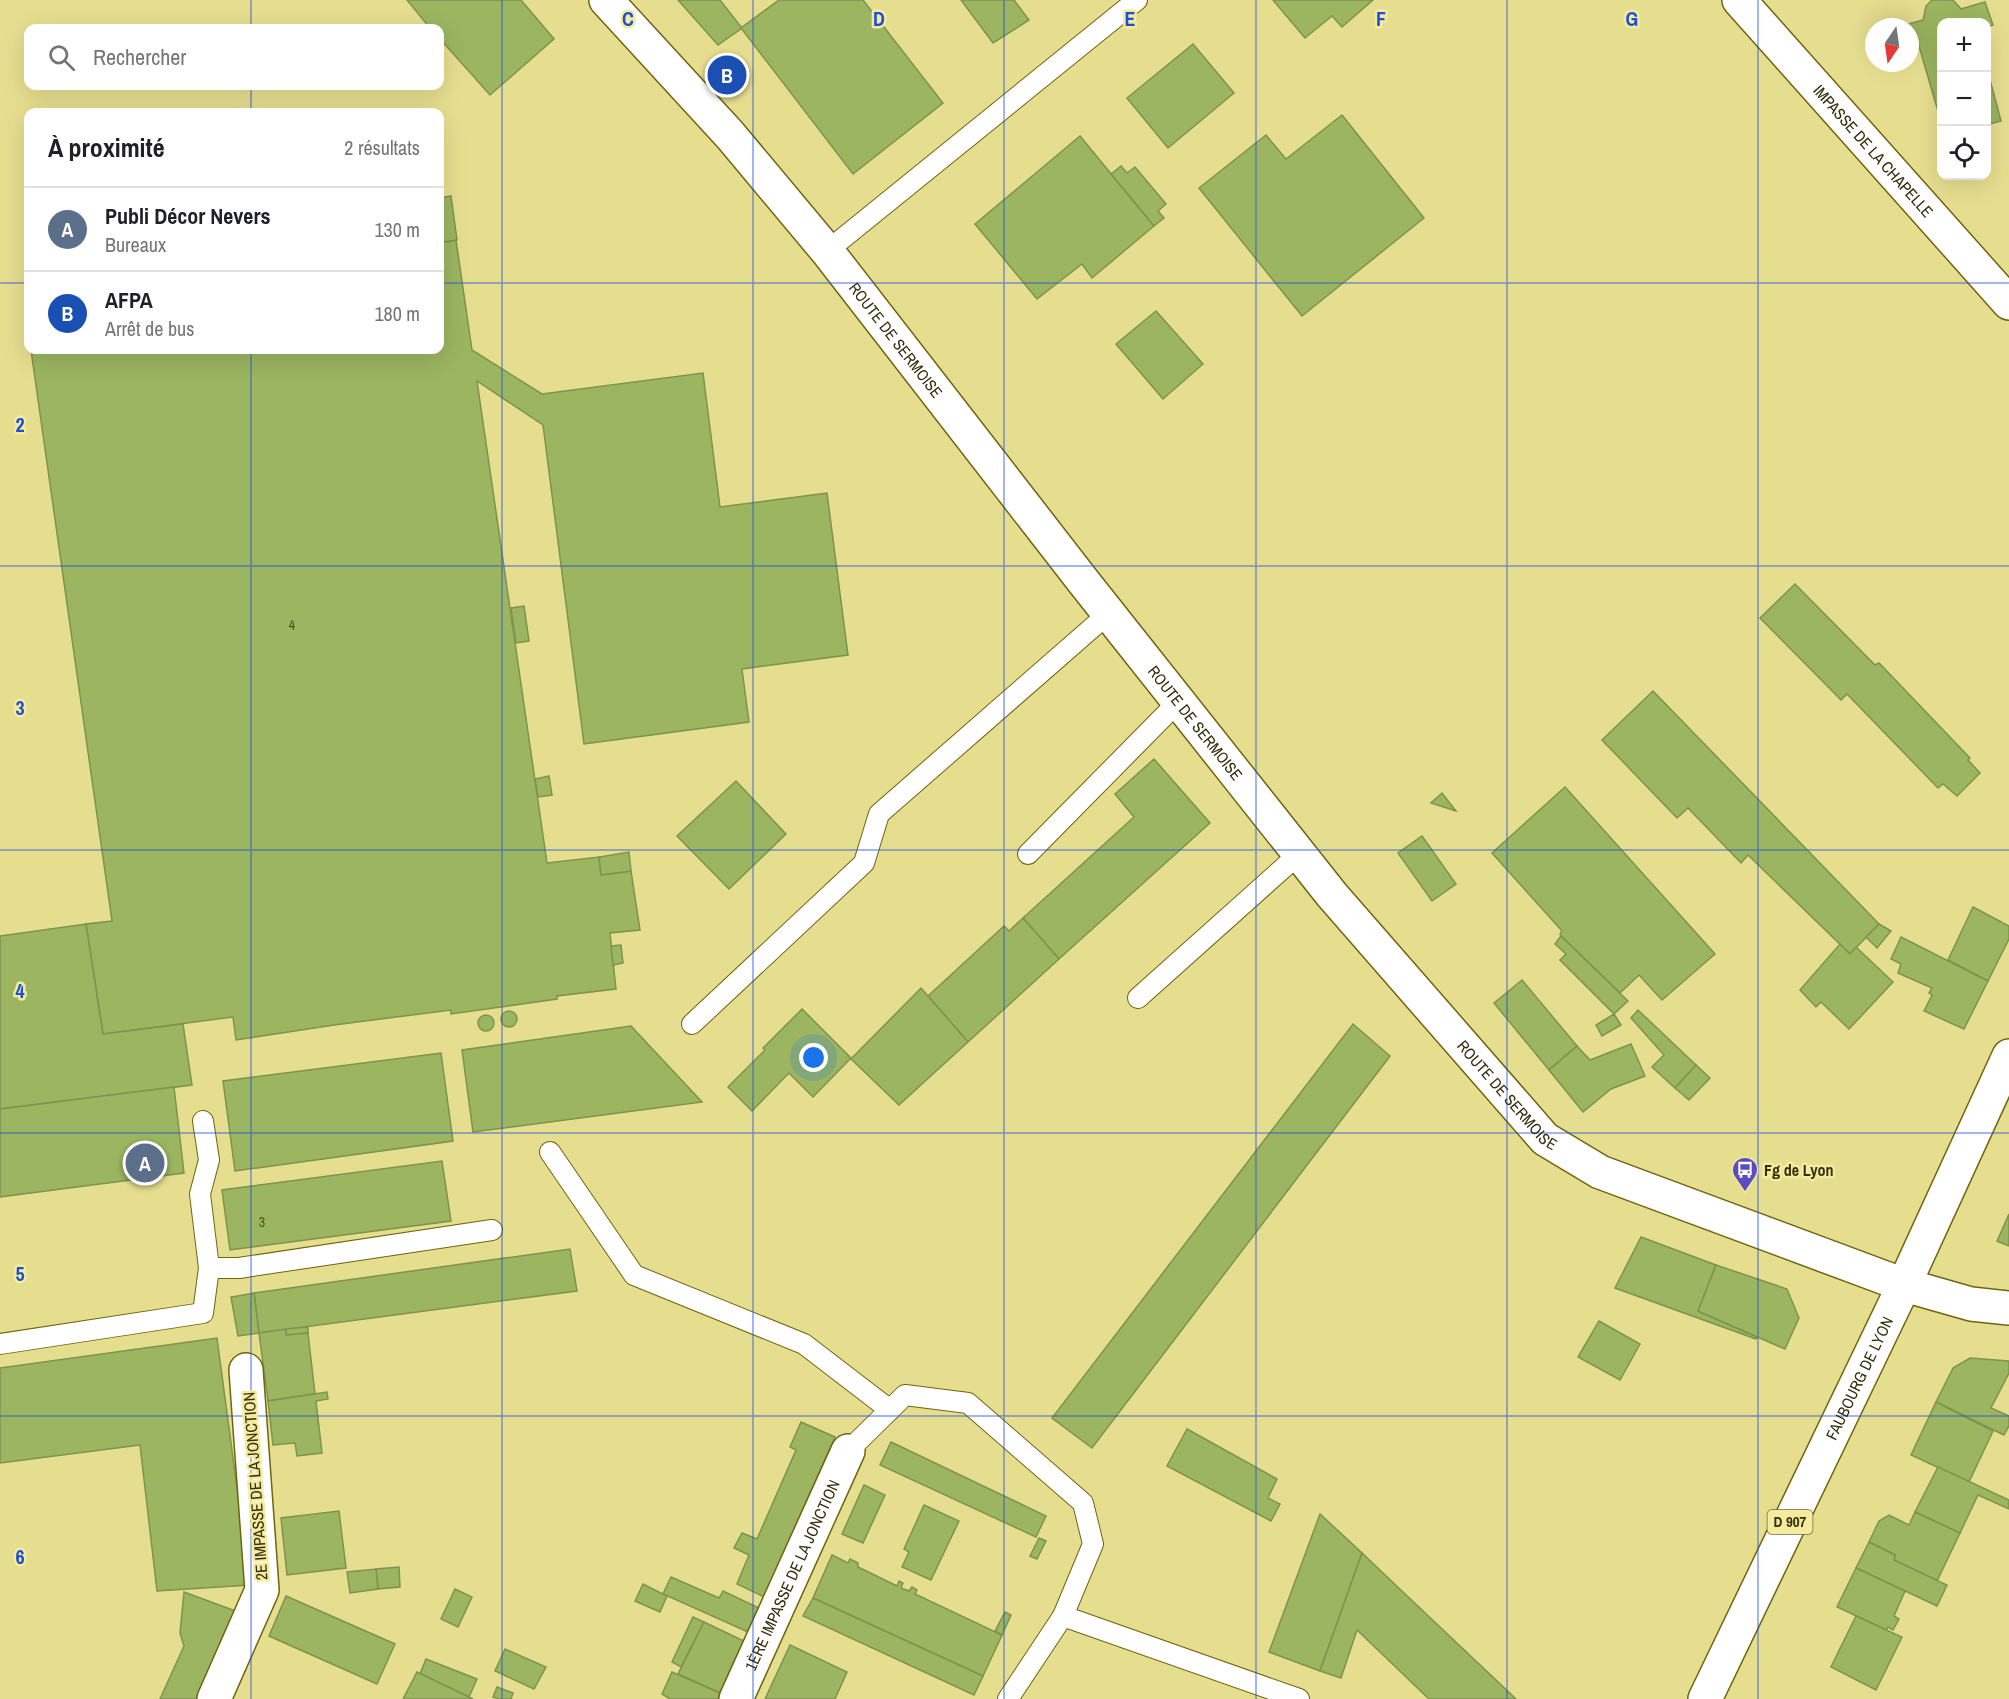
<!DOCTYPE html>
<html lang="fr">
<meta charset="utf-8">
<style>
:root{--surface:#fff;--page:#f2f2f2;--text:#202124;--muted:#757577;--line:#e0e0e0;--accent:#5a4cc4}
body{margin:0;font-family:"Archivo Narrow",sans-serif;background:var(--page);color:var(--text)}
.controls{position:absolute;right:18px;top:18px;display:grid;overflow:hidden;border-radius:12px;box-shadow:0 6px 24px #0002}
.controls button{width:54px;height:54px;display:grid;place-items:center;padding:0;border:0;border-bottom:2px solid var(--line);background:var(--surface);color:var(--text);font:30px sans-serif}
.compass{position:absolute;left:1865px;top:18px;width:54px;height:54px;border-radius:50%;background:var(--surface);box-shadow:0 6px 24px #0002;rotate:193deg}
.you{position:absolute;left:814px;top:1058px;width:21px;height:21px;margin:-15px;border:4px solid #fff;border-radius:50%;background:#1a73e8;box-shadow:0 0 0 9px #1a73e833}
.badge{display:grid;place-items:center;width:39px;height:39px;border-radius:50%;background:var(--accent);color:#fff;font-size:20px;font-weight:700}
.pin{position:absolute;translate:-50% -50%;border:3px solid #fff;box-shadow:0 2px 6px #0006}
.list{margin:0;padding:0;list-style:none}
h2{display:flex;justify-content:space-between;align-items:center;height:78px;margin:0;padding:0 24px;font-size:26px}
h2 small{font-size:20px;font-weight:400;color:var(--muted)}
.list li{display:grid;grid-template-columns:39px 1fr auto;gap:18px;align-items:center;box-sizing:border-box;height:84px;padding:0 24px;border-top:2px solid var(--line)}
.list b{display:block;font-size:22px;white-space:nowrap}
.list p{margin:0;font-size:20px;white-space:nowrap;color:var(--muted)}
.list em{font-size:20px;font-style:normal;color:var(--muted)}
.icon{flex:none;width:33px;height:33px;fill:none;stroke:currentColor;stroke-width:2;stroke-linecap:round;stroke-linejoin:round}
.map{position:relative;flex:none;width:2009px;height:1699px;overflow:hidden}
.search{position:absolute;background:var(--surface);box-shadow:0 6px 24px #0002;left:24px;top:24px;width:420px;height:66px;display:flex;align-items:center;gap:15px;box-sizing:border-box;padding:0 21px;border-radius:12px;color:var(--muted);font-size:22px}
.panel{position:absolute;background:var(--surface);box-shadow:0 6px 24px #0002;left:24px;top:108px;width:420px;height:246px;border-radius:12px}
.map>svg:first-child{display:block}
.building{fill:#9bb560;stroke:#7e934c;stroke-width:1.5}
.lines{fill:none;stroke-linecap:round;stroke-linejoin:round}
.lane-casing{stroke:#6e650f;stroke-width:22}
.street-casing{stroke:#6e650f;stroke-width:36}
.secondary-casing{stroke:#6e650f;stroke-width:36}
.primary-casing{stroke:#6e650f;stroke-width:36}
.lane{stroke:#fff;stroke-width:20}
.street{stroke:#fff;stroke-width:33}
.secondary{stroke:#fff;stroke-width:33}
.primary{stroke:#fff;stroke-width:33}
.grid{fill:none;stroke:#1d4ed8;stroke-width:1.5;stroke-opacity:0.55}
.labels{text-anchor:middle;stroke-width:5;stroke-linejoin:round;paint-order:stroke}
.number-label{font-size:14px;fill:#4e5123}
.shield{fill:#f4eb9c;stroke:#6e6839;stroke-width:1.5}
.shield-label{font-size:15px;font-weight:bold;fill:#34300f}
.street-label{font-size:16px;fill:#34300f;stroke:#f4eb9c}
.poi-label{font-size:16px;font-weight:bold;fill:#34300f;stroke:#f4eb9c;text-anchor:start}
.grid-label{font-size:20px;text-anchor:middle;font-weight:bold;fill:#1d4ed8;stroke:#f4eb9c;stroke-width:5;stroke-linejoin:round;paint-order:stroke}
</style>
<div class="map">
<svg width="2009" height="1699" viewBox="0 0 2009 1699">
<rect width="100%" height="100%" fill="#e6de8f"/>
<!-- building -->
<g class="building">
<path d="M407 0H521L554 39 490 95 440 39V28H430Z"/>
<path d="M678 0H720L742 28 718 45Z"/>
<path d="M779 0H863L943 103 853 174 741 28Z"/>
<path d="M961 0H1014L1029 20 993 43Z"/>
<path d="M1273 0H1373L1342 27 1332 16 1305 38Z"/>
<path d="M1953 0 1961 9 1985 2 1993 25 1986 27V22H1942V125L1919 46 1910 48V27H1898L1923 20 1926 6 1932 0Z"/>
<path d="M1193 44 1234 93 1168 148 1127 98Z"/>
<path d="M1986 65 2001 121 1986 125Z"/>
<path d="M1342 115 1424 218 1302 316 1199 188 1266 135 1286 159Z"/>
<path d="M1080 136 1154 226 1092 278 1082 264 1037 299 975 224Z"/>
<path d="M1121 166 1127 173 1135 167 1166 204 1158 211 1164 218 1154 226 1111 174Z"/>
<path d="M451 196 457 240 440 243V198Z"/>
<path d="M456 240 472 350 542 394 703 373 720 507 827 493 848 655 742 669 749 722 584 744 543 425 477 381 547 863 599 857 601 875 631 871 640 930 610 933 616 989 557 996V999L451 1014V1010L334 1025 236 1040 233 1017 103 1034 86 924 112 921 31 350H440V243Z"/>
<path d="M1156 311 1203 364 1163 399 1116 344Z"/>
<path d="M1795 584 1875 665 1879 663 1970 758 1968 760 1980 773 1957 796 1943 784 1938 788 1847 694 1841 700 1760 618Z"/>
<path d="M524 606 529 641 516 643 511 608Z"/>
<path d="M1653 691 1879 924 1850 954 1748 855 1741 863 1688 808 1677 818 1602 740Z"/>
<path d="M1154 759 1210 823 1059 959 1023 918 1134 817 1115 794Z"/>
<path d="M549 776 552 795 538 797 535 779Z"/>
<path d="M736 781 786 834 729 889 677 836Z"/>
<path d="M1565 787 1715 954 1662 1000 1639 975 1620 993 1561 936 1560 934 1562 931 1492 853Z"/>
<path d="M1442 793 1456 811 1431 803Z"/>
<path d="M1422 836 1456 884 1432 901 1398 853Z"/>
<path d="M629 852 631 871 601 875 599 857Z"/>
<path d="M1973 907 2009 926V939L1988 981 1948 960Z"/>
<path d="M1023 918 1059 959 968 1042 928 996 1004 926 1009 931Z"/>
<path d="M86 924 103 1034 183 1024 192 1085 0 1109V936Z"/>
<path d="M1879 924 1891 931 1877 948 1866 937Z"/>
<path d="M1561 936 1628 1001 1614 1014 1560 960 1566 954 1555 944Z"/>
<path d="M1901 937 1988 981 1964 1029 1924 1011 1932 995 1929 993 1932 988 1898 973 1901 964 1891 959Z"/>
<path d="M1840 944 1850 954 1856 947 1893 982 1849 1029 1821 1002 1816 1007 1800 990Z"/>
<path d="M621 945 623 963 613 965 611 946Z"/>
<path d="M1522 980 1577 1046 1549 1070 1494 1003Z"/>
<path d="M921 988 968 1042 899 1105 851 1059Z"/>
<path d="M802 1009 851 1058 813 1097 789 1073 752 1111 728 1087 765 1050 763 1048Z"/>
<path d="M1638 1010 1696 1065 1675 1088 1652 1067 1664 1055 1631 1018Z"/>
<circle cx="509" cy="1019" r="8"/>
<path d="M1614 1014 1621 1025 1602 1036 1596 1025Z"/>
<circle cx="486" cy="1023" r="8"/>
<path d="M1353 1024 1390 1056 1092 1448 1052 1418Z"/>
<path d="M631 1026 702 1102 473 1132 462 1050Z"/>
<path d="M1631 1044 1645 1076 1611 1089 1583 1112 1549 1070 1577 1046 1590 1060Z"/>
<path d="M441 1053 453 1141 235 1171 223 1081Z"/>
<path d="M1696 1065 1710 1078 1689 1100 1675 1088Z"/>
<path d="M174 1087 184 1173 0 1197V1109Z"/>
<path d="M442 1161 451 1221 230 1250 222 1190Z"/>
<path d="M2009 1214V1246L1997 1241Z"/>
<path d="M1641 1237 1716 1265 1698 1311 1757 1337 1756 1339 1615 1288Z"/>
<path d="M570 1249 577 1291 259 1333 254 1293Z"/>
<path d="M1716 1265 1787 1289 1799 1318 1785 1349 1698 1311Z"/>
<path d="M254 1293 259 1333 238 1336 231 1297Z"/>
<path d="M1599 1321 1640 1344 1620 1380 1578 1357Z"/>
<path d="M308 1327V1333L286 1335V1329Z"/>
<path d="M286 1329V1335L308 1333 315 1394 268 1401 259 1333Z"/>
<path d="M217 1338 250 1585 157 1591 140 1445 0 1463V1368Z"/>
<path d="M1970 1358 2009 1361V1373L1991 1408 2009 1416V1426L2004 1435 1936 1402 1953 1368Z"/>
<path d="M327 1392 328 1399 316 1401 322 1453 297 1456 295 1443 273 1445 268 1401Z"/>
<path d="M1936 1402 1993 1431 1969 1482 1911 1455Z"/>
<path d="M801 1422 835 1437 764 1597 737 1584 749 1555 734 1548 742 1533 757 1539 796 1450 790 1447Z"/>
<path d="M1187 1429 1277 1479 1268 1498 1280 1504 1271 1521 1167 1466Z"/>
<path d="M891 1442 1046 1516 1036 1537 880 1465Z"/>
<path d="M1938 1467 2009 1500V1509L1978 1495 1960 1533 1915 1512Z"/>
<path d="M864 1485 885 1495 863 1543 842 1534Z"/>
<path d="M924 1505 959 1521 931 1580 902 1567 909 1552 904 1549Z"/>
<path d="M339 1511 346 1568 287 1575 281 1518Z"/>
<path d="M1915 1512 1960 1533 1937 1581 1894 1560 1895 1555 1869 1542 1879 1521 1889 1515 1909 1525Z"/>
<path d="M1320 1514 1362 1553 1320 1671 1269 1652Z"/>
<path d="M1039 1538 1046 1541 1037 1559 1030 1556Z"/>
<path d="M1869 1542 1895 1555 1894 1560 1947 1585 1937 1606 1856 1568Z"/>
<path d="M1362 1553 1403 1592 1516 1699H1429L1357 1630 1341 1678 1320 1671Z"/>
<path d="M832 1555 848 1563 850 1559 858 1563V1567L897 1586 899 1581 903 1583 901 1588 909 1591 912 1587 917 1590 915 1594 1002 1635 983 1676 813 1598Z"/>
<path d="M399 1567 400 1587 378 1589 376 1569Z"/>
<path d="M1856 1568 1905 1591 1894 1616 1899 1619 1893 1630 1888 1627 1886 1630 1837 1607Z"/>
<path d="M376 1569 378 1589 350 1593 347 1572Z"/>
<path d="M671 1577 719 1598 723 1591 759 1608 748 1632 663 1594Z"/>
<path d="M643 1584 667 1596 660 1612 635 1601Z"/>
<path d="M455 1589 472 1597 458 1627 441 1619Z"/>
<path d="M184 1592 238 1612 199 1699H160L184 1646 180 1633Z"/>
<path d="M286 1596 395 1644 377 1684 269 1636Z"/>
<path d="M813 1598 983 1676 974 1695 803 1616Z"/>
<path d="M1005 1612 1011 1615 1002 1635 995 1631Z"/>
<path d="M1856 1616 1902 1637 1876 1690 1831 1667Z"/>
<path d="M693 1617 704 1622 681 1667 672 1662Z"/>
<path d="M704 1622 744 1641 720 1693 678 1674Z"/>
<path d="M790 1645 847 1672 835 1699H765Z"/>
<path d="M505 1649 546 1667 534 1689 495 1671Z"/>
<path d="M426 1659 477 1679 469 1697 420 1674Z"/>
<path d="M417 1672 469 1697 473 1699H403Z"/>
<path d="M672 1672 720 1693 718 1699H670L662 1694Z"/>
<path d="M497 1687 513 1693 511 1699H499L493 1697Z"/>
</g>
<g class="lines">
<defs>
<g id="lane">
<path d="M827 251 1137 0"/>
<path d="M1028 854 1178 702"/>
<path d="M1138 998 1299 854"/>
<path d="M692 1024 864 863 879 814 1109 613"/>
<path d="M550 1152 634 1275 804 1344 890 1410"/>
<path d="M209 1268H239L492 1230"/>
<path d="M0 1344 203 1313 209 1268 200 1194 209 1160 203 1121"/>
<path d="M848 1451 905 1395 968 1403 1083 1503 1093 1544 1063 1616 1008 1699"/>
<path d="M1063 1616 1299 1699"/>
</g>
<g id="street">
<path id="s1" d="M1739 0 2009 303"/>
<path d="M1904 1285 1971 1304 2009 1308"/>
<path d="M214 1699 262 1590 246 1370"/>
<path id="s2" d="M736 1699 848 1451"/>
</g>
<g id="secondary">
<path id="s3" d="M606 0 730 135 827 251 1083 581 1332 895 1545 1139 1600 1172 1904 1285"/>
</g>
<g id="primary">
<path id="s4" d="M1705 1699 1904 1285 2009 1056"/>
</g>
</defs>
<!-- lane casing -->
<use href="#lane" class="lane-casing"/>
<!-- street casing -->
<use href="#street" class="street-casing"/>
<!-- secondary casing -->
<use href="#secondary" class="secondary-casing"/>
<!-- primary casing -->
<use href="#primary" class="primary-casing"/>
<!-- lane -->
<use href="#lane" class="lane"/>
<!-- street -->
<use href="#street" class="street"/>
<!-- secondary -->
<use href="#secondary" class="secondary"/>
<!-- primary -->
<use href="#primary" class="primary"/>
</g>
<!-- grid -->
<path class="grid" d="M251 0V28M502 0V1699M753 0V1699M1004 0V1699M1256 0V1699M1507 0V1699M1758 0V1699M251 86V112M0 283H28M440 283H2009M251 350V1699M0 566H2009M0 850H2009M0 1133H2009M0 1416H2009"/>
<!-- icons -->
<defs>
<symbol id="bus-pin" viewBox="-11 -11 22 30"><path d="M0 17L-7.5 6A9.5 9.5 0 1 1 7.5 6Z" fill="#5a4cc4" stroke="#f4eb9c"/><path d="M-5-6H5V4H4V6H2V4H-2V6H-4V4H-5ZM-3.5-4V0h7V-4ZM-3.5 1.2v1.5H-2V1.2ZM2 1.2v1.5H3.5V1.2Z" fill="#fff"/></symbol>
</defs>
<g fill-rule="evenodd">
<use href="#bus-pin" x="1730" y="1155" width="30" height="40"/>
</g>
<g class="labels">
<!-- number labels -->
<g class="number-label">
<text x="292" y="630">4</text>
<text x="262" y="1227">3</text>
</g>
<!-- shield labels -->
<rect class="shield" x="1767.5" y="1510" width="45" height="24" rx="4.5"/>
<g class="shield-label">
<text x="1790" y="1527">D 907</text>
</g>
<!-- street labels -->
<g class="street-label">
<text dy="6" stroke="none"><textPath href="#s1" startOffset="202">IMPASSE DE LA CHAPELLE</textPath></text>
<text dy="6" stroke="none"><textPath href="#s3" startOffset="447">ROUTE DE SERMOISE</textPath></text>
<text dy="6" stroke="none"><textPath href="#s3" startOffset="933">ROUTE DE SERMOISE</textPath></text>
<text dy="6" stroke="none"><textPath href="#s3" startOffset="1419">ROUTE DE SERMOISE</textPath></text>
<text dy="6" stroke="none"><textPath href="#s4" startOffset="356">FAUBOURG DE LYON</textPath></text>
<text transform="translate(255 1486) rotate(-94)" y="6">2E IMPASSE DE LA JONCTION</text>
<text dy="6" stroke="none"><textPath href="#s2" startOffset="136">1ÈRE IMPASSE DE LA JONCTION</textPath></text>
</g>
<!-- poi labels -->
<g class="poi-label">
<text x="1764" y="1176">Fg de Lyon</text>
</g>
</g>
<g class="grid-label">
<text x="628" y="26">C</text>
<text x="879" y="26">D</text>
<text x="1130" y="26">E</text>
<text x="1381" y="26">F</text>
<text x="1632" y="26">G</text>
<text x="20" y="432">2</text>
<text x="20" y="715">3</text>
<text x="20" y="998">4</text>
<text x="20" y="1281">5</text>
<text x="20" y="1564">6</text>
</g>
</svg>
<div class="controls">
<button>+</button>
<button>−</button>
<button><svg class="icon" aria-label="locate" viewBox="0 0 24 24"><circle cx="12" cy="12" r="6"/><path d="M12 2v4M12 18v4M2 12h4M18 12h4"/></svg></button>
</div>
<svg class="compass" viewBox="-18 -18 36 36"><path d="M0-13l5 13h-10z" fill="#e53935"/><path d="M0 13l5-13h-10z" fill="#757577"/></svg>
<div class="you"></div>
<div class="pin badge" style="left:145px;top:1163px;background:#5c6f8a">A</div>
<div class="pin badge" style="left:727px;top:75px;background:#1a4fb4">B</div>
<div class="search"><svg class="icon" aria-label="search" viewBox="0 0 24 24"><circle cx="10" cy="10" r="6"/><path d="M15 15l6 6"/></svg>Rechercher</div>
<section class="panel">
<h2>À proximité<small>2 résultats</small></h2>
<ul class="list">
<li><span class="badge" style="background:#5c6f8a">A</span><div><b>Publi Décor Nevers</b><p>Bureaux</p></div><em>130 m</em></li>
<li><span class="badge" style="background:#1a4fb4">B</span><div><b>AFPA</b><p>Arrêt de bus</p></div><em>180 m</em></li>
</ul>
</section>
</div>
